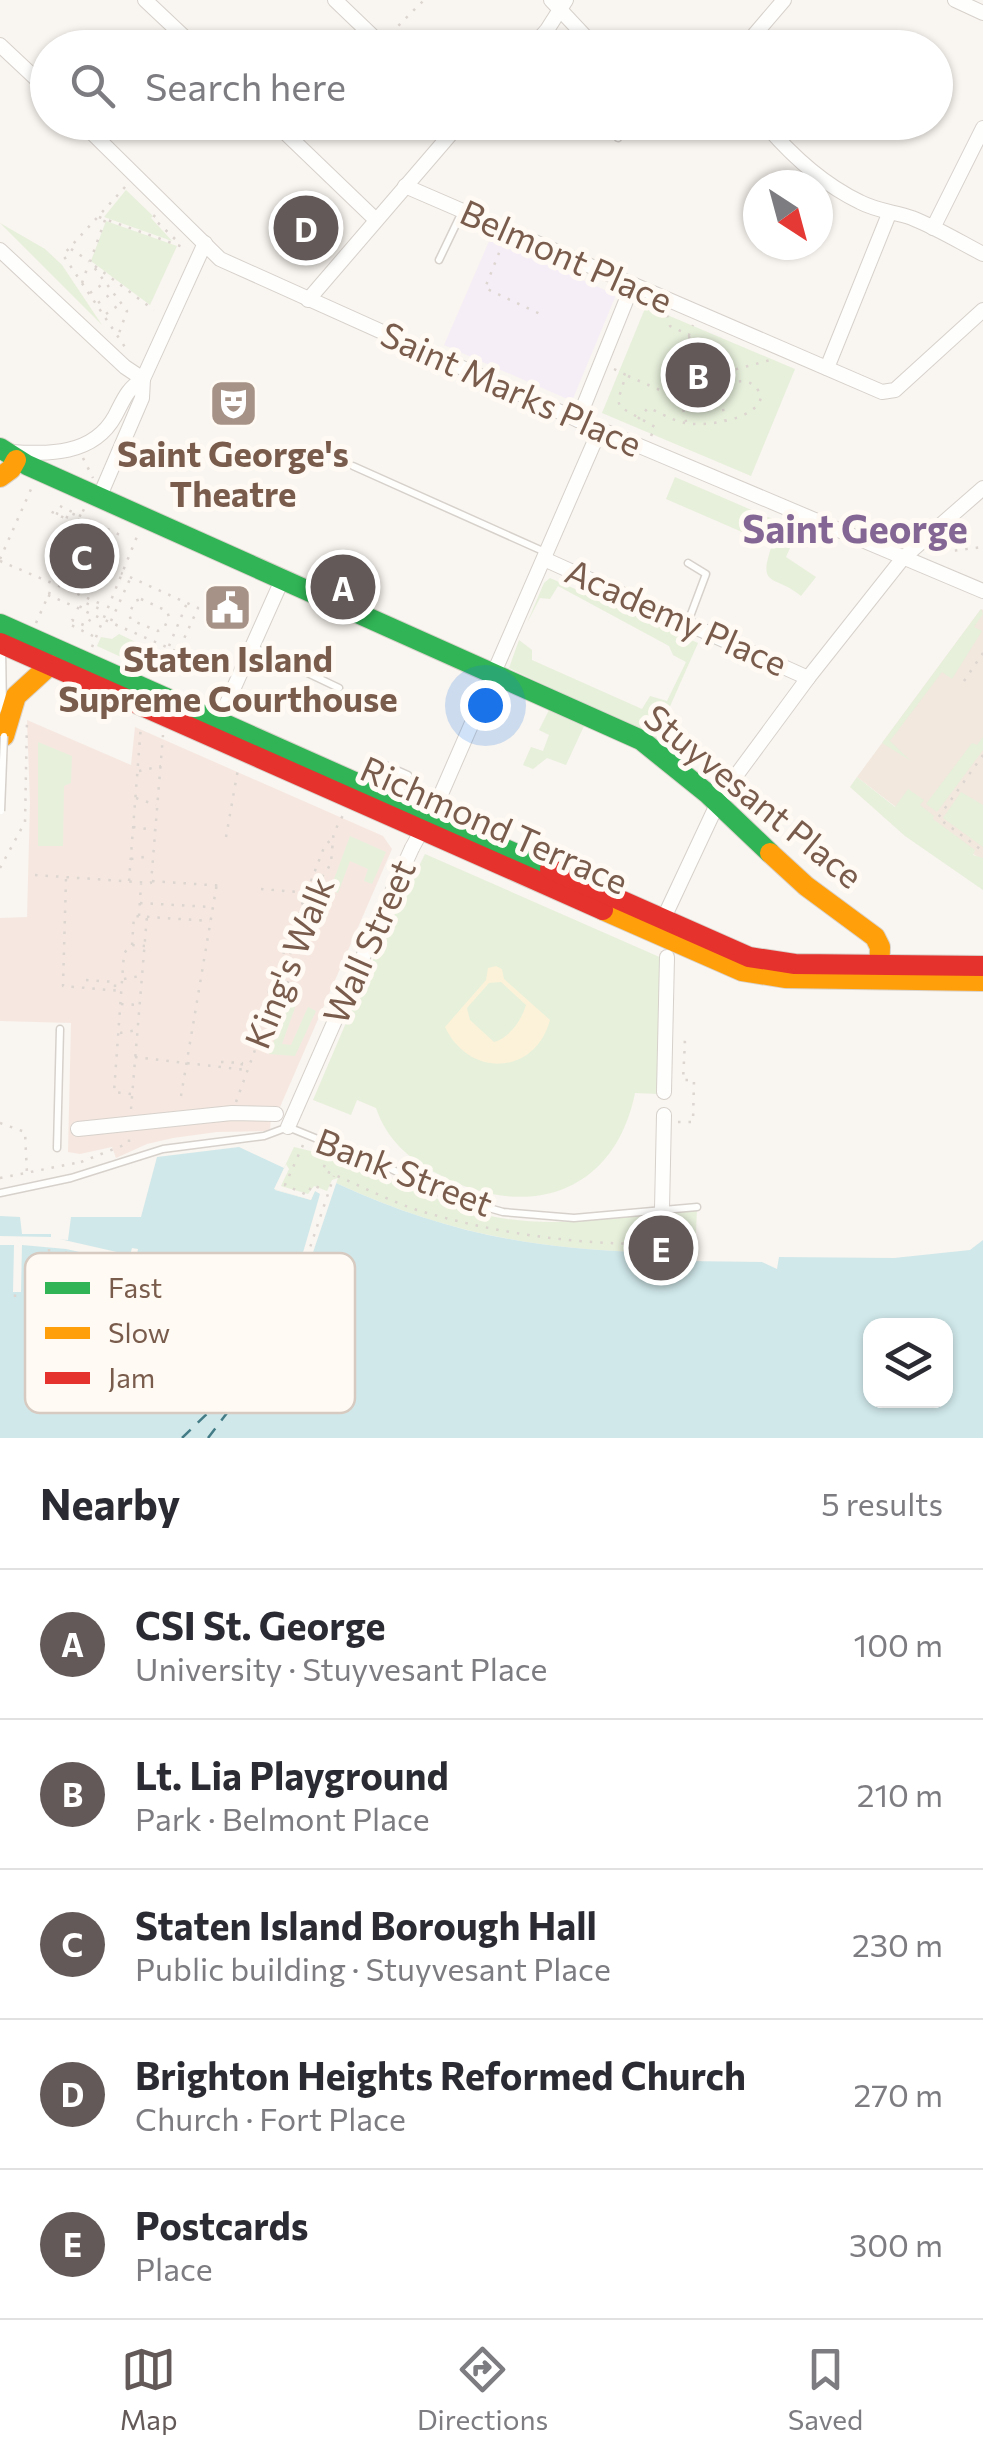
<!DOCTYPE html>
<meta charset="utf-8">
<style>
:root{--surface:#fff;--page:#f2f2f3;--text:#2b2b33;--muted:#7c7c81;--line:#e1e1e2;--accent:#625958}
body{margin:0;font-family:Commissioner,sans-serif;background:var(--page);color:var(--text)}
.controls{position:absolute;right:30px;bottom:30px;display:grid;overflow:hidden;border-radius:20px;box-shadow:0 2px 8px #0004}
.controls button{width:90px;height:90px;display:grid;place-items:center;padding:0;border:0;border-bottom:2px solid var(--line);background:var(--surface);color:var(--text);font:50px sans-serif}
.compass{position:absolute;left:743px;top:170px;width:90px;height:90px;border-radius:50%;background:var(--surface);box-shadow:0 2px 8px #0004;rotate:144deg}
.you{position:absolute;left:485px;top:705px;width:35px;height:35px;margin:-25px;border:8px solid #fff;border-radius:50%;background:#1a73e8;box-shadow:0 0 0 15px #1a73e833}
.badge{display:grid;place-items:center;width:65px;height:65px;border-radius:50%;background:var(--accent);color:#fff;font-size:32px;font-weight:700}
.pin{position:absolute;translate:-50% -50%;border:5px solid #fff;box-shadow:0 2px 10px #0006}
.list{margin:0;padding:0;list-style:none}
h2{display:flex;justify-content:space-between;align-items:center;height:130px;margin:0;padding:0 40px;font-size:42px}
h2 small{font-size:32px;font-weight:400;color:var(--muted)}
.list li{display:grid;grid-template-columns:65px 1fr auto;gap:30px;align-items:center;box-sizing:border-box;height:150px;padding:0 40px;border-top:2px solid var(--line)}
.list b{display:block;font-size:38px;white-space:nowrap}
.list p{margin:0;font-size:32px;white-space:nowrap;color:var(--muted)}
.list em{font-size:32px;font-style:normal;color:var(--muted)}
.icon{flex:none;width:55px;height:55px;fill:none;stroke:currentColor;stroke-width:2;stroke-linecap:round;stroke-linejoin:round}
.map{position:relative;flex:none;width:983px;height:1438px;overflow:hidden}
.search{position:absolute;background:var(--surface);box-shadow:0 2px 8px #0004;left:30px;right:30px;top:30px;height:110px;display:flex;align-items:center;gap:25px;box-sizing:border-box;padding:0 35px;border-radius:55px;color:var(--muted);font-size:38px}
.sheet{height:880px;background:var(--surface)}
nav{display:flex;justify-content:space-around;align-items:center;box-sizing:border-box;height:140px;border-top:2px solid var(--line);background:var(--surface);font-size:28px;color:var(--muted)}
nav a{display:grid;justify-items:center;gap:5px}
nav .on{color:var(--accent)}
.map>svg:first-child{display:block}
.residential{fill:#f2e8de}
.commercial{fill:#f6e8e1}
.education{fill:#f6eef6}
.green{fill:#e7f0db}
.sand{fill:#fbf2d9;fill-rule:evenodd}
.water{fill:#d0e8ea;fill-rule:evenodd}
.pier{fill:#f9f5f0}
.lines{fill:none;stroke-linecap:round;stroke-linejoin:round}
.ferry{stroke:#437c86;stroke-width:2.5;stroke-dasharray:12 10;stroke-linecap:butt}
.lane-casing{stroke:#d7d1cb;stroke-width:9}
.street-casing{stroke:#d7d1cb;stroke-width:16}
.fast-casing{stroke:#d9d2cb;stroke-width:22}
.slow-casing{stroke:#d9d2cb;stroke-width:22}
.jam-casing{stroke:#d9d2cb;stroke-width:22}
.path{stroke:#dcd5d0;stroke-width:2.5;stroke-dasharray:2.5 8;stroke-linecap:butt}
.lane{stroke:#fefefd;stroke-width:6}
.street{stroke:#fefefd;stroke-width:14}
.fast{stroke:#30b455;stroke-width:20}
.slow{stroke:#ff9f0a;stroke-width:20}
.jam{stroke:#e5322d;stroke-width:20}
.lane-bridge-casing{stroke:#d7d1cb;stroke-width:9;stroke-linecap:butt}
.street-bridge-casing{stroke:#d7d1cb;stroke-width:16;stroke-linecap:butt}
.path-bridge{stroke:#dcd5d0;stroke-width:2.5;stroke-dasharray:2.5 8;stroke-linecap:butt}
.lane-bridge{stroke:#fefefd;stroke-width:6}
.street-bridge{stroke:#fefefd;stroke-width:14}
.labels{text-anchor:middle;stroke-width:10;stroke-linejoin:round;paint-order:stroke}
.street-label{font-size:35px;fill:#7a5c4d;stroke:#fffaf3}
.poi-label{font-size:35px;font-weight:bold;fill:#7a5c4d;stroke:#fffaf3}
.neighbourhood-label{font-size:38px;font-weight:bold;fill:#846695;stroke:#fffaf3}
.key{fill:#fffaf3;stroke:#d7cbc1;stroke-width:2.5}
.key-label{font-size:28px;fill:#7a5c4d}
</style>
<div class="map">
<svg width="983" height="1438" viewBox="0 0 983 1438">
<rect width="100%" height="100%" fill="#f9f5f0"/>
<!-- residential -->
<path class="residential" d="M981 609 983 610V860L896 807 857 777Z"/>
<!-- commercial -->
<path class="commercial" d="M27 720 131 765 135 727 383 836 392 849 280 1107 271 1116 270 1131 217 1132 173 1138 147 1144 116 1158 112 1147 80 1154 68 1152 71 1023 0 1021V918L27 917 30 803Z"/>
<!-- education -->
<path class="education" d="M490 239 616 295 572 401 444 345Z"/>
<!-- green -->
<g class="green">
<path d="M126 190 153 216 151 218 172 241 104 217Z"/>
<path d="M106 221 177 246 150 305 91 261Z"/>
<path d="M0 223 45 249 62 265 102 325Z"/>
<path d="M646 306 795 369 751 476 602 413Z"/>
<path d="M675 477 798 530 786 557 816 577 801 596C774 574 757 589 772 545L666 499Z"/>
<path d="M550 578 698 643 656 738 509 668 519 640 532 650V660L642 709 650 696 667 701 686 662 673 655 669 646 558 586 550 599 540 598 527 623 544 583Z"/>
<path d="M981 609 983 614 974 627 982 631 952 679 942 672 890 741 911 761 882 743Z"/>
<path d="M119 634 167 657 163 666 154 672 97 646 101 637 112 639Z"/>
<path d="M549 710 584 726 566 765 547 758 533 769 523 765 531 747 543 751 549 735 539 730Z"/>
<path d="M983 737V750L937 812 926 804 972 743 977 745Z"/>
<path d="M38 742 72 756 71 783 64 786 63 846H38Z"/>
<path d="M857 777 895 807 908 789 924 800 920 805 934 816 933 819 975 850 973 855 983 858V890L905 836 850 787Z"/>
<path d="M961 792 983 805V847L943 818Z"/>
<path d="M350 836 386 852 372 884 364 881 368 869 350 861 338 893 330 890Z"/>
<path d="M425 854 664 959 658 1094 635 1093C614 1196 525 1221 438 1174 409 1159 387 1140 376 1108L357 1100 351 1115 313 1100 378 948Z"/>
<path d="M290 999 297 1002 282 1044 291 1045 308 1007 316 1011 295 1056 269 1054Z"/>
<path d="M294 1147 331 1156 341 1153C383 1173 423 1196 468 1210 542 1234 622 1216 697 1207L695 1262H686V1276L636 1267 637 1252C525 1248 438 1230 336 1183L330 1198 311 1200 274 1189Z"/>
</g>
<!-- sand -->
<path class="sand" d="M496 966 502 969 504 979 550 1020C535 1076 469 1078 445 1027L486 980 488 968ZM501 982 526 1005C521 1021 510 1037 494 1042L470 1020 467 1008 489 983Z"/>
<!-- water -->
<path class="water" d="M239 1147 284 1168 275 1190 311 1200 315 1191 330 1197 336 1183C437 1230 525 1248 637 1252V1267L685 1276 686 1261 762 1262 777 1269 779 1257 894 1258 970 1250 983 1240V1438H0V1216L20 1217 22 1234H51V1239L68 1240 71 1217H141L157 1157ZM870 1326H946V1400H870Z"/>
<!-- pier -->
<g class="pier">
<path d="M286 1164 289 1169 281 1186 308 1194 314 1186 327 1191 332 1180 338 1178 288 1327 310 1335 303 1355 255 1339 260 1319 282 1325 320 1194 315 1191 311 1200 274 1189Z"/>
<path d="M0 1236 51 1237 130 1255 132 1248 138 1249 124 1320 109 1317 120 1261 66 1249 22 1245 21 1292H13L14 1245H0Z"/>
</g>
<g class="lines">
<!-- ferry -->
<g class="ferry">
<path d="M182 1438 277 1346"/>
<path d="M208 1438 270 1356"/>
</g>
<defs>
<g id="lane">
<path d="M618 138 625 122"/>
<path d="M439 260 462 212"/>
<path d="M353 466 545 552"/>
<path d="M688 622 706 574 688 563"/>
<path d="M253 647 339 688"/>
<path d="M2 648 3 710"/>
<path d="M366 783 376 761 408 775 398 796"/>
<path d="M57 1148 60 1029"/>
<path d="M0 1193 71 1178 163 1149 264 1136 288 1127 391 1169 447 1196 503 1212 574 1218 697 1207"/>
</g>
<g id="street">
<path d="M145 0 196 48"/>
<path d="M335 0 385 48"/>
<path d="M551 0 596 48"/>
<path d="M955 0 983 13"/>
<path d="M0 45 48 90"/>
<path d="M531 48 547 30 566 0"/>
<path d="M743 48 784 0"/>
<path d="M81 122 220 259 578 420 983 591"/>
<path d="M274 122 376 220"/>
<path d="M763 122C790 154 822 184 860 202 877 211 895 212 912 218 937 228 960 242 983 254"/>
<path d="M405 186 882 392 895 390 983 310"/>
<path d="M933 228 983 128"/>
<path d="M0 250 125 367 143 379"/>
<path d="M308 300 461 122"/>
<path d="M827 368 889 214"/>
<path d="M578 420 632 286"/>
<path d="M8 452C48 454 93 456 115 416 124 399 127 389 143 379"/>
<path d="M99 498 142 398 143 379 205 243"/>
<path d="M544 559 808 678"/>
<path d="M215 730 282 580"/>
<path d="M412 848 438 801 600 429"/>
<path d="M661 924 721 796 808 678 903 558 983 488"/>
<path d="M664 1092 667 957"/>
<path d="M288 1127 370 941"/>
<path d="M78 1129 232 1113 276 1114"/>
<path d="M662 1209 664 1115"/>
</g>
<g id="fast">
<path d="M0 448 27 465 641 740 708 794 770 853"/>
<path d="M0 624 550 869"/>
</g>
<g id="slow">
<path d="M0 477 11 469 16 460"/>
<path d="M4 736 16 696 50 665"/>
<path d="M770 853 806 886 875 937 880 947 879 979"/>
<path d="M603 910 742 971 786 978 983 981"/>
</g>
<g id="jam">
<path d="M0 643 603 910"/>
<path d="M550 869 749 957 795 964 983 966"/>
</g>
</defs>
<!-- lane casing -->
<use href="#lane" class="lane-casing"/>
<!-- street casing -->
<use href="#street" class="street-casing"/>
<!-- fast casing -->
<use href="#fast" class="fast-casing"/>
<!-- slow casing -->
<use href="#slow" class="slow-casing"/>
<!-- jam casing -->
<use href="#jam" class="jam-casing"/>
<!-- path -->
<g class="path">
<path d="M391 33 424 0"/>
<path d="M125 187 63 255 127 350"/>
<path d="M155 215 153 218 175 239 173 242"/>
<path d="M99 217 183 247"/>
<path d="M105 220 90 262 127 311 118 336"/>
<path d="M503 243 485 288 540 314"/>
<path d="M71 249 89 261"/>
<path d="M95 266 154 310"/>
<path d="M82 283 89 263"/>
<path d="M90 293 104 283"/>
<path d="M98 303 112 293"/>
<path d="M106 314 120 304"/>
<path d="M667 315 670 326 689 335 693 325"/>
<path d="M689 336 693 357"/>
<path d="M614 369 626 375 618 400 620 407 655 427 651 436"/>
<path d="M628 376 680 399"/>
<path d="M718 385 724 384 722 373 774 359"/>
<path d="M708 386 709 388"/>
<path d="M691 390V392"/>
<path d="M638 419 648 408C660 412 673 421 685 423 704 427 757 420 761 397 755 378 741 380 724 384"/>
<path d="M686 422C682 399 669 370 693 357 722 359 720 397 725 420"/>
<path d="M83 458 93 478"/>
<path d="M60 506 124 537"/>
<path d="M74 513 72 519 50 511 77 524 84 509"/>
<path d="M934 553 983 547"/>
<path d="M0 559 32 487"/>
<path d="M0 561 106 606"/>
<path d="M48 595 178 652 198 608 121 573"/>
<path d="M141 599 167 611 169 617 164 628 158 631 131 620 129 614 135 601Z"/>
<path d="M80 608 83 602 105 611"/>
<path d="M111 621 130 579"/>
<path d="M36 623 53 585"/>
<path d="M93 636 69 624 72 620 86 626 93 615"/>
<path d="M169 646 187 603"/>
<path d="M92 647 138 534"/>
<path d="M964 681 983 653"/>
<path d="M983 755 938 818 983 851"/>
<path d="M139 771 161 766"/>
<path d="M136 798 156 805"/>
<path d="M133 827 154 830"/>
<path d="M226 837 238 769"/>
<path d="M131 859 151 856"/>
<path d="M0 868 25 822 27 721"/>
<path d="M35 875 151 883 163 735"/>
<path d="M66 879 63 986 121 991"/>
<path d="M129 881 141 725"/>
<path d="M152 881 224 886"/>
<path d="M311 881 325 845 331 840"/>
<path d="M261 889 309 893"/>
<path d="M140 903 212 907"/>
<path d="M139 916 141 884"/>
<path d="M132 945 134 916 210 921"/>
<path d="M124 979 140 976"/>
<path d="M86 980 115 982V989"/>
<path d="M121 1004 138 1005"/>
<path d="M120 1033 137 1030"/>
<path d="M135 1057 246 1070"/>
<path d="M221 1062 242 1063 241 1068"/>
<path d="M131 1094 114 1092 124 953 132 945 145 946"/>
<path d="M181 1096 217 883"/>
<path d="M236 1102 316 883C334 866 331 860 333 838 334 831 340 821 343 815"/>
<path d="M131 1109 147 916"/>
<path d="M678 1122H693L694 1080H683L685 1042H679"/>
<path d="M0 1123 25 1132 27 1174"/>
<path d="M303 1145 285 1185 307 1195 312 1185 325 1190"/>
<path d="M328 1155 323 1170C355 1183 385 1199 417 1210 490 1232 565 1243 641 1244V1222"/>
<path d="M81 1162 129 1143V1137"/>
<path d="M49 1249V1258"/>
<path d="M66 1254 67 1249"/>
<path d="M60 1259 61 1249"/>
<path d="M15 1297V1292"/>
<path d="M277 1346 334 1176"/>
<path d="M109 1373 121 1319"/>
</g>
<!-- lane -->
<use href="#lane" class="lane"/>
<!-- street -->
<use href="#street" class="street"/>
<!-- fast -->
<use href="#fast" class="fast"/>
<!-- slow -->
<use href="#slow" class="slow"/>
<!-- jam -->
<use href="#jam" class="jam"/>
<defs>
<path id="lane-bridge" d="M1 811 4 736"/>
<path id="street-bridge" d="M370 941 412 848"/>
</defs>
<!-- lane-bridge casing -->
<use href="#lane-bridge" class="lane-bridge-casing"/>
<!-- street-bridge casing -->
<use href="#street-bridge" class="street-bridge-casing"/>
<!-- path-bridge -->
<g class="path-bridge">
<path d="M306 895 320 896 268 1035 253 1033 311 881"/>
<path d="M0 1178 81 1162"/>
</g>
<!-- lane-bridge -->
<use href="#lane-bridge" class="lane-bridge"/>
<!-- street-bridge -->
<use href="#street-bridge" class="street-bridge"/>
</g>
<!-- icons -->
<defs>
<symbol id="theatre-square" viewBox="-11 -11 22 22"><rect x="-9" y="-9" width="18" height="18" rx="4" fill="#a69286" stroke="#fffaf3"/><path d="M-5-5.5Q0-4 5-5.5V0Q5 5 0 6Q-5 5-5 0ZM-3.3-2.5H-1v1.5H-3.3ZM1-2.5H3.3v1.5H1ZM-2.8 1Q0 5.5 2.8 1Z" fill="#fff"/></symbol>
<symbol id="civic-square" viewBox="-11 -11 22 22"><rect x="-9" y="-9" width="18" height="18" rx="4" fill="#a69286" stroke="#fffaf3"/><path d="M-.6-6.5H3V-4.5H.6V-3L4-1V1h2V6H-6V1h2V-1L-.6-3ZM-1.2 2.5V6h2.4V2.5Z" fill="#fff"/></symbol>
</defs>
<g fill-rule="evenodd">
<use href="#theatre-square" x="206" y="376" width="55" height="55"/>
<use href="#civic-square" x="200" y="580" width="55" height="55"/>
</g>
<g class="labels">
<!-- street labels -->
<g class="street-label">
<text transform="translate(566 257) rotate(24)" y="12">Belmont Place</text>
<text transform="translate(511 390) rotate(24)" y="12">Saint Marks Place</text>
<text transform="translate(676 618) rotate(24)" y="12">Academy Place</text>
<text transform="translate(753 797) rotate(39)" y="12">Stuyvesant Place</text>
<text transform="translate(494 826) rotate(24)" y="12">Richmond Terrace</text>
<text transform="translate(370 942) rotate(-66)" y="12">Wall Street</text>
<text transform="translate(290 963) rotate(-68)" y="12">King's Walk</text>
<text transform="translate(404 1173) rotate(21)" y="12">Bank Street</text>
</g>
<!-- poi labels -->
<g class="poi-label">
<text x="233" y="467">Saint George's<tspan x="233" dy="40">Theatre</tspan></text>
<text x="228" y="672">Staten Island<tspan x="228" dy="40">Supreme Courthouse</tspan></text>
</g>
<!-- neighbourhood labels -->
<g class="neighbourhood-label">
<text x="855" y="543">Saint George</text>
</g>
</g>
<!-- legend -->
<rect x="25" y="1253" width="330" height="160" rx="15" class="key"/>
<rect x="45" y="1282" width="45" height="12" fill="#30b455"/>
<rect x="45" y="1327" width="45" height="12" fill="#ff9f0a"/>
<rect x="45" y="1372" width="45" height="12" fill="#e5322d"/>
<g class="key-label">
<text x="108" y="1298">Fast</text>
<text x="108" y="1343">Slow</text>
<text x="108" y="1388">Jam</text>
</g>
</svg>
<div class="controls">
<button><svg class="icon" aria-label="layers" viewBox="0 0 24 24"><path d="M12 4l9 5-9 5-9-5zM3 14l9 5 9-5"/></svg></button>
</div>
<svg class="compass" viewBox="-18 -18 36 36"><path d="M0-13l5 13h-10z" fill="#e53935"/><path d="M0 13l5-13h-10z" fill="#7c7c81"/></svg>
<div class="you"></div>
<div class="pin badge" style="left:343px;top:587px">A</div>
<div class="pin badge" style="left:698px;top:375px">B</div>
<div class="pin badge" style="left:82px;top:556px">C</div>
<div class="pin badge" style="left:306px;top:228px">D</div>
<div class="pin badge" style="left:661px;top:1248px">E</div>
<div class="search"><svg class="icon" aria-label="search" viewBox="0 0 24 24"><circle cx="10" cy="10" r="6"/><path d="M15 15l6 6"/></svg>Search here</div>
</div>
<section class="sheet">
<h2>Nearby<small>5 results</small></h2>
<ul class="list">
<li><span class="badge">A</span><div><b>CSI St. George</b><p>University · Stuyvesant Place</p></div><em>100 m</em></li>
<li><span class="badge">B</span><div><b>Lt. Lia Playground</b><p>Park · Belmont Place</p></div><em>210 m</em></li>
<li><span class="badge">C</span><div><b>Staten Island Borough Hall</b><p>Public building · Stuyvesant Place</p></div><em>230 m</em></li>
<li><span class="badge">D</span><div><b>Brighton Heights Reformed Church</b><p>Church · Fort Place</p></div><em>270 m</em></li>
<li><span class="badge">E</span><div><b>Postcards</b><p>Place</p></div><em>300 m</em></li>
</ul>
</section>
<nav>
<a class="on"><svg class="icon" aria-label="map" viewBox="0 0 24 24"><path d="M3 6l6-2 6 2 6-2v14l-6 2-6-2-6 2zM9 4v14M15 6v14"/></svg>Map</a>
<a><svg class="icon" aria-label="directions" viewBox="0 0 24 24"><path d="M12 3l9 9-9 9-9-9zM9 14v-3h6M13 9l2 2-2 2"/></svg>Directions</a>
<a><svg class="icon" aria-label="saved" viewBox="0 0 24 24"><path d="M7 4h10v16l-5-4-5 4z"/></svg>Saved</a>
</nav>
